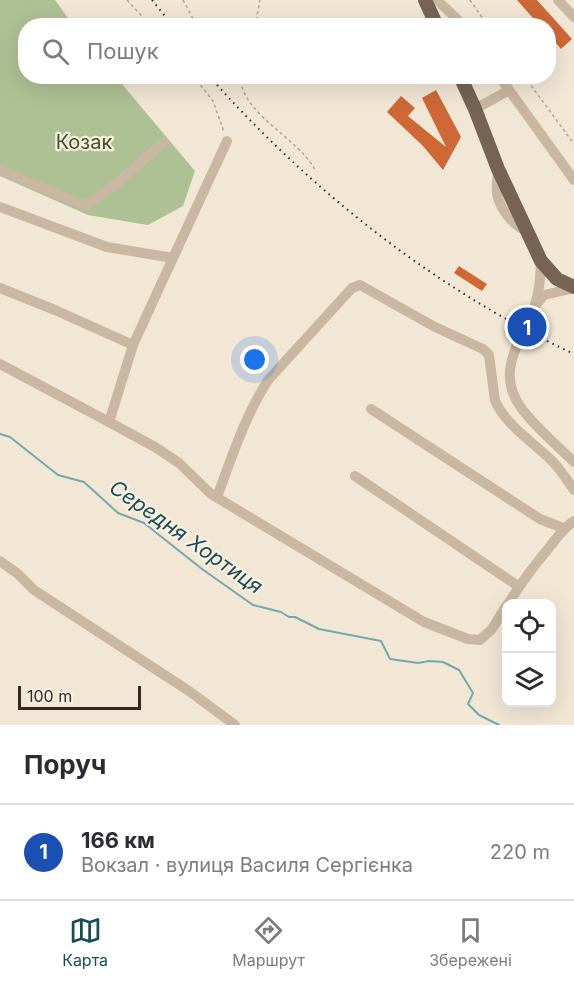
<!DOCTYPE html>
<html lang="uk">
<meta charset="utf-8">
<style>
:root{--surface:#fff;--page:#f7f7f7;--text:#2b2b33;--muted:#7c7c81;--line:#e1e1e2;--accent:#184d57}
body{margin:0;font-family:Inter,sans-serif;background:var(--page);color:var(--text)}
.controls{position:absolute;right:18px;bottom:18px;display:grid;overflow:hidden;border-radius:12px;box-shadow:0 6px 24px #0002}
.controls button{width:54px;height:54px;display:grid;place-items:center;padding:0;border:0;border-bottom:2px solid var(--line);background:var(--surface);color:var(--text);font:30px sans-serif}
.scale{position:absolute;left:18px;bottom:15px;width:123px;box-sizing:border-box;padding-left:6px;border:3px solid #342a24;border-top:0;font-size:16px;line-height:21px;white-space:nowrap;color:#342a24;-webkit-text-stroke:4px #faf0e1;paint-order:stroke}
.you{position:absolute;left:255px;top:360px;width:21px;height:21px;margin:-15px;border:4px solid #fff;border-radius:50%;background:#1a73e8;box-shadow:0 0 0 9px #1a73e833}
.badge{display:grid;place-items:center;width:39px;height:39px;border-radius:50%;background:var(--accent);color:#fff;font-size:20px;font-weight:700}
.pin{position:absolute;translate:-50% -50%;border:3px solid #fff;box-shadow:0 2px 6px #0006}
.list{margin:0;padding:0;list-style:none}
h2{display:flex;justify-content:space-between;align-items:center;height:78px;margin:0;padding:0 24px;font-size:26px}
h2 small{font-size:20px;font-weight:400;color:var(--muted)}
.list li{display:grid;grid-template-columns:39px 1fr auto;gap:18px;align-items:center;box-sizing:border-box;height:96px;padding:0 24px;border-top:2px solid var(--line)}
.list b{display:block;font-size:22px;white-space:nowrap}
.list p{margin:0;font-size:20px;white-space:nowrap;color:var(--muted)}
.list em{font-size:20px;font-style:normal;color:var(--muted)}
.icon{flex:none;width:33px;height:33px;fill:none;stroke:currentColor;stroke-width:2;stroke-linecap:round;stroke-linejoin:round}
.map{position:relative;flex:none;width:574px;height:725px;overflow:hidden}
.search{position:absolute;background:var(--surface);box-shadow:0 6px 24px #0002;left:18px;right:18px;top:18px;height:66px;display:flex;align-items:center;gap:15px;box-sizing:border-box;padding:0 21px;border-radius:24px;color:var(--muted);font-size:22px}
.sheet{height:174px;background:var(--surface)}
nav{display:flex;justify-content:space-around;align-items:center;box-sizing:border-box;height:84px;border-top:2px solid var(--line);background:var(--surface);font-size:16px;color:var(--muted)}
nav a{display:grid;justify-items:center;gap:3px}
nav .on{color:var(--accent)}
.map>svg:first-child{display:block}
.green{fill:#aec194}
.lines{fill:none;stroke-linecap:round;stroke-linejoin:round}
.stream{stroke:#72a8b0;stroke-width:2}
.building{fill:#ce6937}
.path{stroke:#b6a18b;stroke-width:1.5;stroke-dasharray:3 3;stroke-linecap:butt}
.minor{stroke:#cab7a1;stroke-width:10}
.major{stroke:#776354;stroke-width:14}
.rail{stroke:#342a24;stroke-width:2;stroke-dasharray:1.5 4.5;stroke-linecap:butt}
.labels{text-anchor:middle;stroke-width:4.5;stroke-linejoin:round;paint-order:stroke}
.park-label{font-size:20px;fill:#3f5326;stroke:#faf0e1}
.water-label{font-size:21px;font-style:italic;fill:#184d57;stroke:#faf0e1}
</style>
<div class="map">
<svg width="574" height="725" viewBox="0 0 574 725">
<rect width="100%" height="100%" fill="#f2e7d5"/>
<!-- green -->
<path class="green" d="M0 0H55L73 25 26 26V76L116 77 195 171 183 206 148 225 88 215 0 176Z"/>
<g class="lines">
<!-- stream -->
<path class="stream" d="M0 434 10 437 58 475 84 482 118 513 144 523 202 569 253 605 281 612 289 617H295L319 629 381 641 390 659 418 663 429 661 443 662 459 670 473 693 468 704 479 715 499 725"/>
</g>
<!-- building -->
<g class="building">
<path d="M517 0H537L572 39 561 49 549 35V26H540Z"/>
<path d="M436 90 461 137 443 170 423 146 387 112 401 96 415 108 408 116 446 147 422 98Z"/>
<path d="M459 266 487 284 482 291 454 273Z"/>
</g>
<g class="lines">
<!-- path -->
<g class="path">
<path d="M127 0 151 26"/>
<path d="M183 0 197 26"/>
<path d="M470 0 488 26"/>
<path d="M255 26 260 0"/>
<path d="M193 76 213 101 224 132"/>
<path d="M236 76 241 82"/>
<path d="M245 76 241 82C246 116 300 140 315 170"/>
<path d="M524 76 574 144"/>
</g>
<!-- minor -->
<g class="minor">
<path d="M437 0 464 26"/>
<path d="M558 0 574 17"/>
<path d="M499 76 574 180"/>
<path d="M475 109 508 91"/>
<path d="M498 169C498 177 496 186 497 194 500 209 513 226 527 231"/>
<path d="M0 170 86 206 116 184 164 142"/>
<path d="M0 207 107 247 173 258 133 345 109 422 155 447 179 463 211 494 424 622 468 639 480 640 492 629 506 606"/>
<path d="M173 258 227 141"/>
<path d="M541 261C540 277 540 292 534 307 521 342 494 372 522 409 537 429 557 445 574 462"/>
<path d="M0 288 55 310 133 345"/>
<path d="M535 306 544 295 574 288"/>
<path d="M0 364 109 422"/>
<path d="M371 409 540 519 563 528"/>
<path d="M355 476 518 586"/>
<path d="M217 497C232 457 245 415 269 379L352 288 360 285 435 327 483 349 489 355 495 401C507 427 535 443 554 463 561 471 568 481 574 490"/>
<path d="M0 561 18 574 34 590 189 691 235 725"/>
<path d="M508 604C521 583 532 568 548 549 557 538 562 529 574 521"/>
</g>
<!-- major -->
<g class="major">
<path d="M425 0 437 26"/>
<path d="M460 76 475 109 498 169 541 261 557 279 574 287"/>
</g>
<!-- rail -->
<g class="rail">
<path d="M152 0 173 26"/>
<path d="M209 76C311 191 435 289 574 354"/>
</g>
</g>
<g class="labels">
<!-- park labels -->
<g class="park-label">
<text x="84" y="149">Козак</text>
</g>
<!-- water labels -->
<g class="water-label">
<text transform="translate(186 537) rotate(35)" y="7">Середня Хортиця</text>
</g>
</g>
</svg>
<div class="controls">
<button><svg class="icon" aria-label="locate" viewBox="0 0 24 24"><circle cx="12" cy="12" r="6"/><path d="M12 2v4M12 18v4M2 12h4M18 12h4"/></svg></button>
<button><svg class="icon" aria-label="layers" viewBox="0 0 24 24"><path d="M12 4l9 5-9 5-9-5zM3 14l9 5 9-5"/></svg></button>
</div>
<div class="scale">100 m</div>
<div class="you"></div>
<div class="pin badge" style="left:527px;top:327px;background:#1a4fb4">1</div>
<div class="search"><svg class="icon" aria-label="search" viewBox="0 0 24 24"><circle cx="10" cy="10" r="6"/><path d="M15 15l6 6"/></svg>Пошук</div>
</div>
<section class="sheet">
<h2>Поруч<small></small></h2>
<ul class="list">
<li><span class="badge" style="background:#1a4fb4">1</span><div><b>166 км</b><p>Вокзал · вулиця Василя Сергієнка</p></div><em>220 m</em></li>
</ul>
</section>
<nav>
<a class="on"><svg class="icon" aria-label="map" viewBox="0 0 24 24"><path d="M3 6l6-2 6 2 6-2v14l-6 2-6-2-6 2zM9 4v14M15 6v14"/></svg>Карта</a>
<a><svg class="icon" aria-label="directions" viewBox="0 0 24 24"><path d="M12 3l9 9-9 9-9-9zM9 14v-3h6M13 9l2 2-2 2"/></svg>Маршрут</a>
<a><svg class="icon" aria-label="saved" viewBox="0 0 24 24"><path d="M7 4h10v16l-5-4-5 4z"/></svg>Збережені</a>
</nav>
